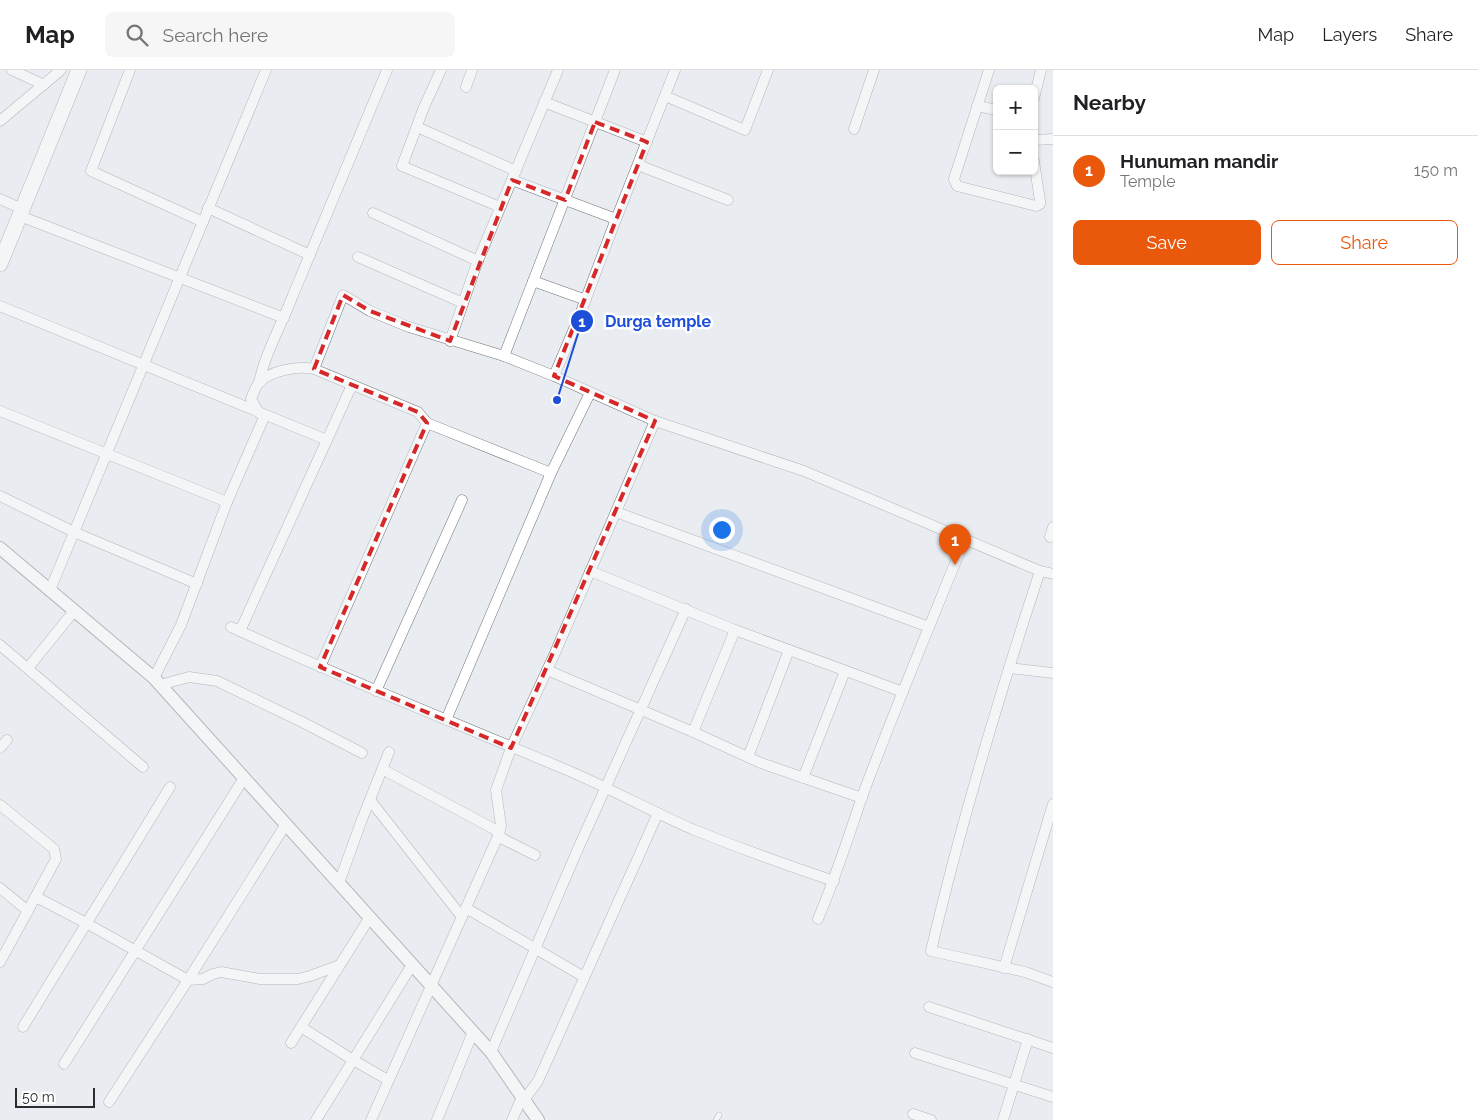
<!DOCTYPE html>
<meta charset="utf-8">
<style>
:root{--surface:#fff;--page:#f6f6f6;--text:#202124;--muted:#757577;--line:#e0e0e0;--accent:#ea580c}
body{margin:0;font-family:Raleway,sans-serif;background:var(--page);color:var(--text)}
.controls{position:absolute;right:15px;top:15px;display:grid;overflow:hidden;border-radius:8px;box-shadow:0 1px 4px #0004}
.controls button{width:45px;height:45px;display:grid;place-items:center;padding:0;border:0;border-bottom:1px solid var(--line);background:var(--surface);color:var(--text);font:25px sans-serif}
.scale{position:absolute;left:15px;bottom:12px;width:80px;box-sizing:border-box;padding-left:5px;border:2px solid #2a2c2d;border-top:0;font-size:14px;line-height:18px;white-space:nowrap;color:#2a2c2d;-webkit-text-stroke:4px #fff;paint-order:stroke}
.you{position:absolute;left:721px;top:459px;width:18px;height:18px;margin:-12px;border:4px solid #fff;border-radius:50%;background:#1a73e8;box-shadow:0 0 0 8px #1a73e833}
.badge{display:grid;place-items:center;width:32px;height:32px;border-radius:50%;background:var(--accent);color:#fff;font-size:16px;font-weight:700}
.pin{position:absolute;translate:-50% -41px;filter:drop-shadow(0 1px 2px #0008)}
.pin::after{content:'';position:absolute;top:26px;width:18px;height:15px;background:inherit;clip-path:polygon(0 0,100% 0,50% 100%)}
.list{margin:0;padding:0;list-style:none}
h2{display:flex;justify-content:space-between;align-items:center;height:65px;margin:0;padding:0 20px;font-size:21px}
h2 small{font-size:16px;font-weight:400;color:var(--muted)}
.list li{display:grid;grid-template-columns:32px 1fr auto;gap:15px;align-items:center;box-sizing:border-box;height:70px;padding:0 20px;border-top:1px solid var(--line)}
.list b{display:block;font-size:19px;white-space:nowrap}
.list p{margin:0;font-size:16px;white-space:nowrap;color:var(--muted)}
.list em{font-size:16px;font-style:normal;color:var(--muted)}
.actions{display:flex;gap:10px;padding:15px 20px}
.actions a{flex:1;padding:11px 0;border:1px solid var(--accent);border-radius:8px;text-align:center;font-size:18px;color:var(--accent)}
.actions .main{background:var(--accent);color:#fff}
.icon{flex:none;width:28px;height:28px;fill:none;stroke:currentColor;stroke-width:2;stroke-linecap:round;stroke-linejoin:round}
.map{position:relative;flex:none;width:1053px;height:1050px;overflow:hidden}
header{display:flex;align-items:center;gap:30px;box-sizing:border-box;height:70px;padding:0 25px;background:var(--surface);border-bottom:1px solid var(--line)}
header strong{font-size:24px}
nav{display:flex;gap:28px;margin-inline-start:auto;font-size:18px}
.search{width:350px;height:45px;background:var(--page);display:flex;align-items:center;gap:12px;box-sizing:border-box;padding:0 18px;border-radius:8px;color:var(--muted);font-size:19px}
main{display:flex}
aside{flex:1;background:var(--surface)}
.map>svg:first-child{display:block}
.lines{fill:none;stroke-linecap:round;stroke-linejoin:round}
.service-casing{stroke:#727578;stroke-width:6}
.minor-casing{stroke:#727578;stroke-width:11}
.tertiary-casing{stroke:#727578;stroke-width:14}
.secondary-casing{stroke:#727578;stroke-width:16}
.service{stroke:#fff;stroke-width:5}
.minor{stroke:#fff;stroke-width:10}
.tertiary{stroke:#fff;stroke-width:12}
.secondary{stroke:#fff;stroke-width:15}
.marked{fill:none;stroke:#d62828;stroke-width:4;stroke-dasharray:10 6;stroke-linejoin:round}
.leader{fill:none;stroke:#1d4ed8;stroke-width:2}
.callout-dot{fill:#1d4ed8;stroke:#fff;stroke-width:2}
.mark-label{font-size:15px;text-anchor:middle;font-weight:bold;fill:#fff}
.callout-label{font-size:16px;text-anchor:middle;font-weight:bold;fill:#1d4ed8;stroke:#fff;stroke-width:5;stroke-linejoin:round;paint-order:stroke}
</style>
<header>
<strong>Map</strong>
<div class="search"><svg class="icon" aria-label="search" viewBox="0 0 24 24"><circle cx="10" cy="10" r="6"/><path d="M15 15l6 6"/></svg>Search here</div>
<nav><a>Map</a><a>Layers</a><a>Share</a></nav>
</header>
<main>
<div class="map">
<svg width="1053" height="1050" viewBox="0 0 1053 1050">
<rect width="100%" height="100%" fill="#e9ecf0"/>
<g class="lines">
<defs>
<path id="service" d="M716 1050 719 1045"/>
<g id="minor">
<path d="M12 0 44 15"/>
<path d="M130 0 91 101 203 152"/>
<path d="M441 0 424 37 402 96 500 137"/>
<path d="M989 0 954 109 957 116 1036 136 1040 134V131L1034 91"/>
<path d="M466 17 472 0"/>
<path d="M665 26 745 60 768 0"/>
<path d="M1034 28 1041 0"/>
<path d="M544 32 647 72"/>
<path d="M977 36 997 40"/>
<path d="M0 51 61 0"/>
<path d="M417 57 516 101"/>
<path d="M854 59 874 0"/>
<path d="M1034 70 1053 69"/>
<path d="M638 95 728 130"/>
<path d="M512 110 616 149"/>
<path d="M0 129 22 139"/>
<path d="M208 138 310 185"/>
<path d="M373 143 478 191"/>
<path d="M20 146 284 248"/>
<path d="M358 187 463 233"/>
<path d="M533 211 586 230"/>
<path d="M0 236 327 370"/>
<path d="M450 271 477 193 558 0"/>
<path d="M504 286 615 0"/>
<path d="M314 299 418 342 427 353 551 403"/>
<path d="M554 306 579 247 613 157 675 0"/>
<path d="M259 313C265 283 282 254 293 225 324 150 355 75 387 0"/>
<path d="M0 341 227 432"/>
<path d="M259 343 251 329C253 324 255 318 258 314 268 301 299 295 314 299L343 225 370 241 409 257 504 286 554 306 655 351 804 401 1040 501 1053 504"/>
<path d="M0 426 74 462 197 514"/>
<path d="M616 442 929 557"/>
<path d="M1050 467 1053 457"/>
<path d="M590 501 735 560 903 622"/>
<path d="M1040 501C999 626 961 752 931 881L1025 902 1053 912"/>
<path d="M50 520 266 0"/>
<path d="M231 557C340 607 451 651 562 698 606 716 648 740 692 759 739 778 786 795 834 811"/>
<path d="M240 561 352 315"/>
<path d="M0 575 143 697"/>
<path d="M320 597 427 353"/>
<path d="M28 598 74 541"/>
<path d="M1009 598 1053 603"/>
<path d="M547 600 693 662 761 693 862 728"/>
<path d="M154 608 181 555 227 432 265 345"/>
<path d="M160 615 189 607 217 611 304 653 362 683"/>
<path d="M376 621 462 430"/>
<path d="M446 650 551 403 590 323"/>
<path d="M693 662 735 560"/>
<path d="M0 678 7 670"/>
<path d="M748 687 789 580"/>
<path d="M382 699 494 759 503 769 535 785"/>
<path d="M803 708 845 601"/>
<path d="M370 730 462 847"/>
<path d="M0 735 54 779 56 789 0 892"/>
<path d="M339 813 361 752 389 682"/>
<path d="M0 818 28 841"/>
<path d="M36 827 86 853 188 910 203 909 213 904 221 902 260 909H298L310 906 340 895"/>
<path d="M466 838 584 907"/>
<path d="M818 849C835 809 848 768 862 727 894 640 930 555 965 469"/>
<path d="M1004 898 1053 734"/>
<path d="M929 937 1053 978"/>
<path d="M23 957 170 717"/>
<path d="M301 957 353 990 388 1010"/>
<path d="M291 973 370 847"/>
<path d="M491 982 577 781 686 539"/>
<path d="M915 983 1053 1027"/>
<path d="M64 994 244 708"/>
<path d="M524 1030 538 1011 658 743"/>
<path d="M109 1032 188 910 286 754"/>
<path d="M913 1044 931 1050"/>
<path d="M316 1050 412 895"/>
<path d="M371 1050 499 764 501 756 496 720 511 678 555 583 655 351"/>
<path d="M437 1050 473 962"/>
<path d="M512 1050 522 1027"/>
<path d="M1003 1050 1028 969"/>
</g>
<path id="tertiary" d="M0 478 154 608 491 982 538 1050"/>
<path id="secondary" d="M0 194 79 0"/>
</defs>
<!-- service casing -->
<use href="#service" class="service-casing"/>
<!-- minor casing -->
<use href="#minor" class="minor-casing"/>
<!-- tertiary casing -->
<use href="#tertiary" class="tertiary-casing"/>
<!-- secondary casing -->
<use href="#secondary" class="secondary-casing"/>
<!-- service -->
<use href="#service" class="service"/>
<!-- minor -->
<use href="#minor" class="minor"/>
<!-- tertiary -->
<use href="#tertiary" class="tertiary"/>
<!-- secondary -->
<use href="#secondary" class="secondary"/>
</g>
<!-- marked area -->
<path d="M0 0H1053V1050H0ZM595 52 647 72 554 306 655 351 511 678 320 597 427 353 418 342 314 299 343 225 370 241 450 271 512 110 565 130Z" fill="#e9ecf0" fill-opacity=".55" fill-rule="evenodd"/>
<path class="marked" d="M595 52 647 72 554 306 655 351 511 678 320 597 427 353 418 342 314 299 343 225 370 241 450 271 512 110 565 130Z"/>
<!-- callouts -->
<path class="leader" d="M557 330L582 251"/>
<g class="callout-dot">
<circle cx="557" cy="330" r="5"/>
<circle cx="582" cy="251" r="12"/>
</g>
<g class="mark-label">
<text x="582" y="257">1</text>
</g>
<g class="callout-label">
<text x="658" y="257">Durga temple</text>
</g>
</svg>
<div class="controls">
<button>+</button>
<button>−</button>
</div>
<div class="scale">50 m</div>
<div class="you"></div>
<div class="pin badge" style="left:955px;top:495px">1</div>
</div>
<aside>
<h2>Nearby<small></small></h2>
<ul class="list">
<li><span class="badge">1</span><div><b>Hunuman mandir</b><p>Temple</p></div><em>150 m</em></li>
</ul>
<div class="actions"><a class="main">Save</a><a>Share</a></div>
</aside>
</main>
